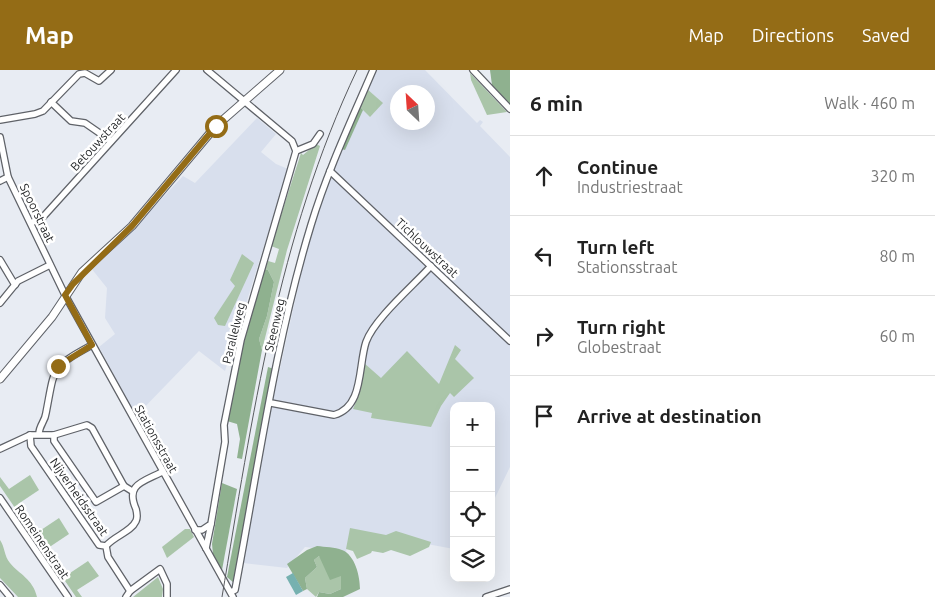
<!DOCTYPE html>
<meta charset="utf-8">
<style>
:root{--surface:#fff;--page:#f2f2f2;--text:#222;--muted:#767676;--line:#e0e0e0;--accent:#946c16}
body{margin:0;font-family:Ubuntu,sans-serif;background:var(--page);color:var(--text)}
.controls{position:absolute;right:15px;bottom:15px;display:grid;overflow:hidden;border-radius:10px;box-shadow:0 5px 20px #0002}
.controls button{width:45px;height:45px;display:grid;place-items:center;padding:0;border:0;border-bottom:1px solid var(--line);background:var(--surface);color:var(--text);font:25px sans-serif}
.compass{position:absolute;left:390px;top:15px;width:45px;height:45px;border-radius:50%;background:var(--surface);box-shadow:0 5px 20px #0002;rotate:335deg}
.stop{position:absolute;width:15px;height:15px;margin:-11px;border:4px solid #946c16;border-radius:50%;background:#fff}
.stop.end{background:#946c16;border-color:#fff;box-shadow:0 1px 5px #0008}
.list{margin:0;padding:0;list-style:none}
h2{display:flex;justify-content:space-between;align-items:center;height:65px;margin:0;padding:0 20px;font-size:21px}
h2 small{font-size:16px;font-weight:400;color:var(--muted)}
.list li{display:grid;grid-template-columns:32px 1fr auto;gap:15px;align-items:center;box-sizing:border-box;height:80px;padding:0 20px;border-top:1px solid var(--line)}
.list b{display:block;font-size:19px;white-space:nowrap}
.list p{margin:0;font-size:16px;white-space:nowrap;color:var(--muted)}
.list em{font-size:16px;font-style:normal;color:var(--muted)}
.icon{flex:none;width:28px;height:28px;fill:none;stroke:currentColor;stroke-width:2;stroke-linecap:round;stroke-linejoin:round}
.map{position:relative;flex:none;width:510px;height:527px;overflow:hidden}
header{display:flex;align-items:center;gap:30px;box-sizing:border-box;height:70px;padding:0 25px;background:var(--accent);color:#fff}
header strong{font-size:24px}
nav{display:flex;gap:28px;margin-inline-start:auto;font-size:18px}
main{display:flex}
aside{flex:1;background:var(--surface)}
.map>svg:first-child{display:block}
.built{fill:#d8dfed;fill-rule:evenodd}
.green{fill:#aac5a9}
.forest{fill:#8fb18f}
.water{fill:#76b1b0}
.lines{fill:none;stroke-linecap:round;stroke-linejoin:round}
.minor-casing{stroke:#5f6268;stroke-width:8}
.tertiary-casing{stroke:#5f6268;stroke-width:9}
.minor{stroke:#fff;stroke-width:5.5}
.tertiary{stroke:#fff;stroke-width:7}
.rail{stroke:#595b5f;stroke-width:1}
.route{stroke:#946c16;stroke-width:6}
.labels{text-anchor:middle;stroke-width:5;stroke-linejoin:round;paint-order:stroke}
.street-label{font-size:12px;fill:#252729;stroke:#fff}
</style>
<header>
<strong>Map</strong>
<nav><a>Map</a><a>Directions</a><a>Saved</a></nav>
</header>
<main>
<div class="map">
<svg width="510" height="527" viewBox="0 0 510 527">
<rect width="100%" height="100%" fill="#e8ecf3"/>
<!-- built -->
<g class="built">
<path d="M376 0H425L477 53 480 50 483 52 480 56 510 87V397L491 436V336H454V479L351 460 346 482 305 477 287 498 243 493 267 357 315 141ZM398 22H428V52H398Z"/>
<path d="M257 48 276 64 261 82 276 94 288 99 225 301 199 281 136 346 99 277 115 264 105 248 107 218 91 198 112 181 183 106 195 113Z"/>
</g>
<!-- green -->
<g class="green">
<path d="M470 3 507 42 487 45 471 10Z"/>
<path d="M367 19 383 33 370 47 360 37Z"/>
<path d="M316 74 320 76 287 180 262 280 259 269 267 246 274 212 268 200 265 199 268 191 275 193 279 179 271 176 301 83 303 85Z"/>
<path d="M242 184 254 193 225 256 218 255 214 248 235 216 230 210Z"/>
<path d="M455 275 461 280 455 289 474 308 454 327 450 323 441 336 431 357 371 348 372 343 353 339 358 327 364 293 381 308 407 281 439 314Z"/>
<path d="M30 405 39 420 18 434 38 462 59 448 69 464 48 478 67 505 88 491 99 506 77 520 82 527H76L0 416V407L9 419Z"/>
<path d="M350 458 386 465 396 461 431 472 429 477 410 486 391 480 383 483 372 481 371 483 357 489 353 481 346 479Z"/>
<path d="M185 459H190L194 467 167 488 162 477Z"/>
<path d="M0 470C5 477 4 486 10 493 19 504 33 509 37 527H18L0 508Z"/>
<path d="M319 486 341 506V519L330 524 319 522 316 527 307 519 305 508 317 497 314 490Z"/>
<path d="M158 507 163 519 162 527H133Z"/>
</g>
<!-- forest -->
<g class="forest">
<path d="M490 0H510V34L492 15Z"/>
<path d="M360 37 363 40 345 80 341 79Z"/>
<path d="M265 199 268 200 274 212 267 246 259 269 262 280 242 389 237 388 240 369 237 354 227 351 244 271Z"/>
<path d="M268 297 274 299 234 513 227 507Z"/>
<path d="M222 413 237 419 222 500 213 484 212 474Z"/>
<path d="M317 476C325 477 335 477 342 480 355 485 360 506 360 519L343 527H317L319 522 330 524 341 519V506L330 510 319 486 314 490 317 497 305 508 307 519 303 521 287 494 307 480Z"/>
</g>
<!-- water -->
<path class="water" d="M293 503 303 521 296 525 286 507Z"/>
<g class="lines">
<defs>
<g id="minor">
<path d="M473 0 510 39"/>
<path d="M51 32 71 51 85 53 111 71"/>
<path d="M0 50 35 44 43 41 79 4 85 3 99 11 111 0"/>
<path d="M0 67 8 107 65 225 233 527"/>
<path d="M296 81 313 74 320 64"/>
<path d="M330 101 510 271"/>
<path d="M0 111 8 107"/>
<path d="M31 153 43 147 176 0"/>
<path d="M0 190 15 215"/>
<path d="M0 233 18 211 50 195"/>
<path d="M271 333 334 345C364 337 358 296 366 272 374 249 414 215 431 196"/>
<path d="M39 364C39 355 45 352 46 343 55 297 50 298 92 275"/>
<path d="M30 365 31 376 99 475 106 476 108 487 130 521"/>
<path d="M54 365V371L96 432 124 416"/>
<path d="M0 379 30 365H54L87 355 92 358 124 416 132 421"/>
<path d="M0 428 68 527"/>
<path d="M195 460H202L211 454 225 372 224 355 241 270 296 81 292 71 207 0"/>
<path d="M106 476C114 466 131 462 136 451 138 447 137 443 136 439 125 414 143 412 162 402"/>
<path d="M206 478 211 454"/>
<path d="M0 515 10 527"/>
<path d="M231 522 235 520C258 399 275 273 311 155 327 102 351 51 373 0"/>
<path d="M126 527 130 521 160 499 167 514V527"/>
<path d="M486 527 510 519"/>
</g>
<path id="tertiary" d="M0 309 52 247 82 202 132 156 216 56 280 0"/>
</defs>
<!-- minor casing -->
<use href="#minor" class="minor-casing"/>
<!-- tertiary casing -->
<use href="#tertiary" class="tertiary-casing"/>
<!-- minor -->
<use href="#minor" class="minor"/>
<!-- tertiary -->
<use href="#tertiary" class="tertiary"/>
<!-- rail -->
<path class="rail" d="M222 527C252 348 278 166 357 0"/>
</g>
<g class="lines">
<!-- route -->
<path class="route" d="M58 296 92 275 65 225 73 214 132 156 216 56"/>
</g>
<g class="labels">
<!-- street labels -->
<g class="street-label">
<text transform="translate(98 72) rotate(-47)" y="4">Betouwstraat</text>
<text transform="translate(37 143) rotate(64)" y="4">Spoorstraat</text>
<text transform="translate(427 178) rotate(43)" y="4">Tichlouwstraat</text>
<text transform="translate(275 255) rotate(-77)" y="4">Steenweg</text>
<text transform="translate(234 263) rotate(-76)" y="4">Parallelweg</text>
<text transform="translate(156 369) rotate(61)" y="4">Stationsstraat</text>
<text transform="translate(79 427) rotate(55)" y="4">Nijverheidsstraat</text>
<text transform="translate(42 472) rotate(56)" y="4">Romeinenstraat</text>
</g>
</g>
</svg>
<div class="controls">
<button>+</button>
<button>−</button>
<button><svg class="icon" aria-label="locate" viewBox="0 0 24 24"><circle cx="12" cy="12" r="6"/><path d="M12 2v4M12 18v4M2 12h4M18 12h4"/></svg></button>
<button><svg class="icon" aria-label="layers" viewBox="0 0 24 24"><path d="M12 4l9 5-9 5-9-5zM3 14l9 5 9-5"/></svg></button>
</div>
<svg class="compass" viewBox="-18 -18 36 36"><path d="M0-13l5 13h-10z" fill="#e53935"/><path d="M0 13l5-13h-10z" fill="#767676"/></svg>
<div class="stop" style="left:216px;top:56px"></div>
<div class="stop end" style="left:58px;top:296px"></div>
</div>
<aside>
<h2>6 min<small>Walk · 460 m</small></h2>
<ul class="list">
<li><svg class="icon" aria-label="ahead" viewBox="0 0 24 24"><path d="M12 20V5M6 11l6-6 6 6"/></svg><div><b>Continue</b><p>Industriestraat</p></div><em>320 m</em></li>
<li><svg class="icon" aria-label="left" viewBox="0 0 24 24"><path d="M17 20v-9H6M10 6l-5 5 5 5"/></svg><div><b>Turn left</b><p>Stationsstraat</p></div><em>80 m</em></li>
<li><svg class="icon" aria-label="right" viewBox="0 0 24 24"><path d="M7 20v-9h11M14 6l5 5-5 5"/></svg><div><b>Turn right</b><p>Globestraat</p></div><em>60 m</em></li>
<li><svg class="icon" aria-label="arrive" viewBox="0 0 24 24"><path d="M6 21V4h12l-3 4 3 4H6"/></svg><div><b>Arrive at destination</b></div></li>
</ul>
</aside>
</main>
